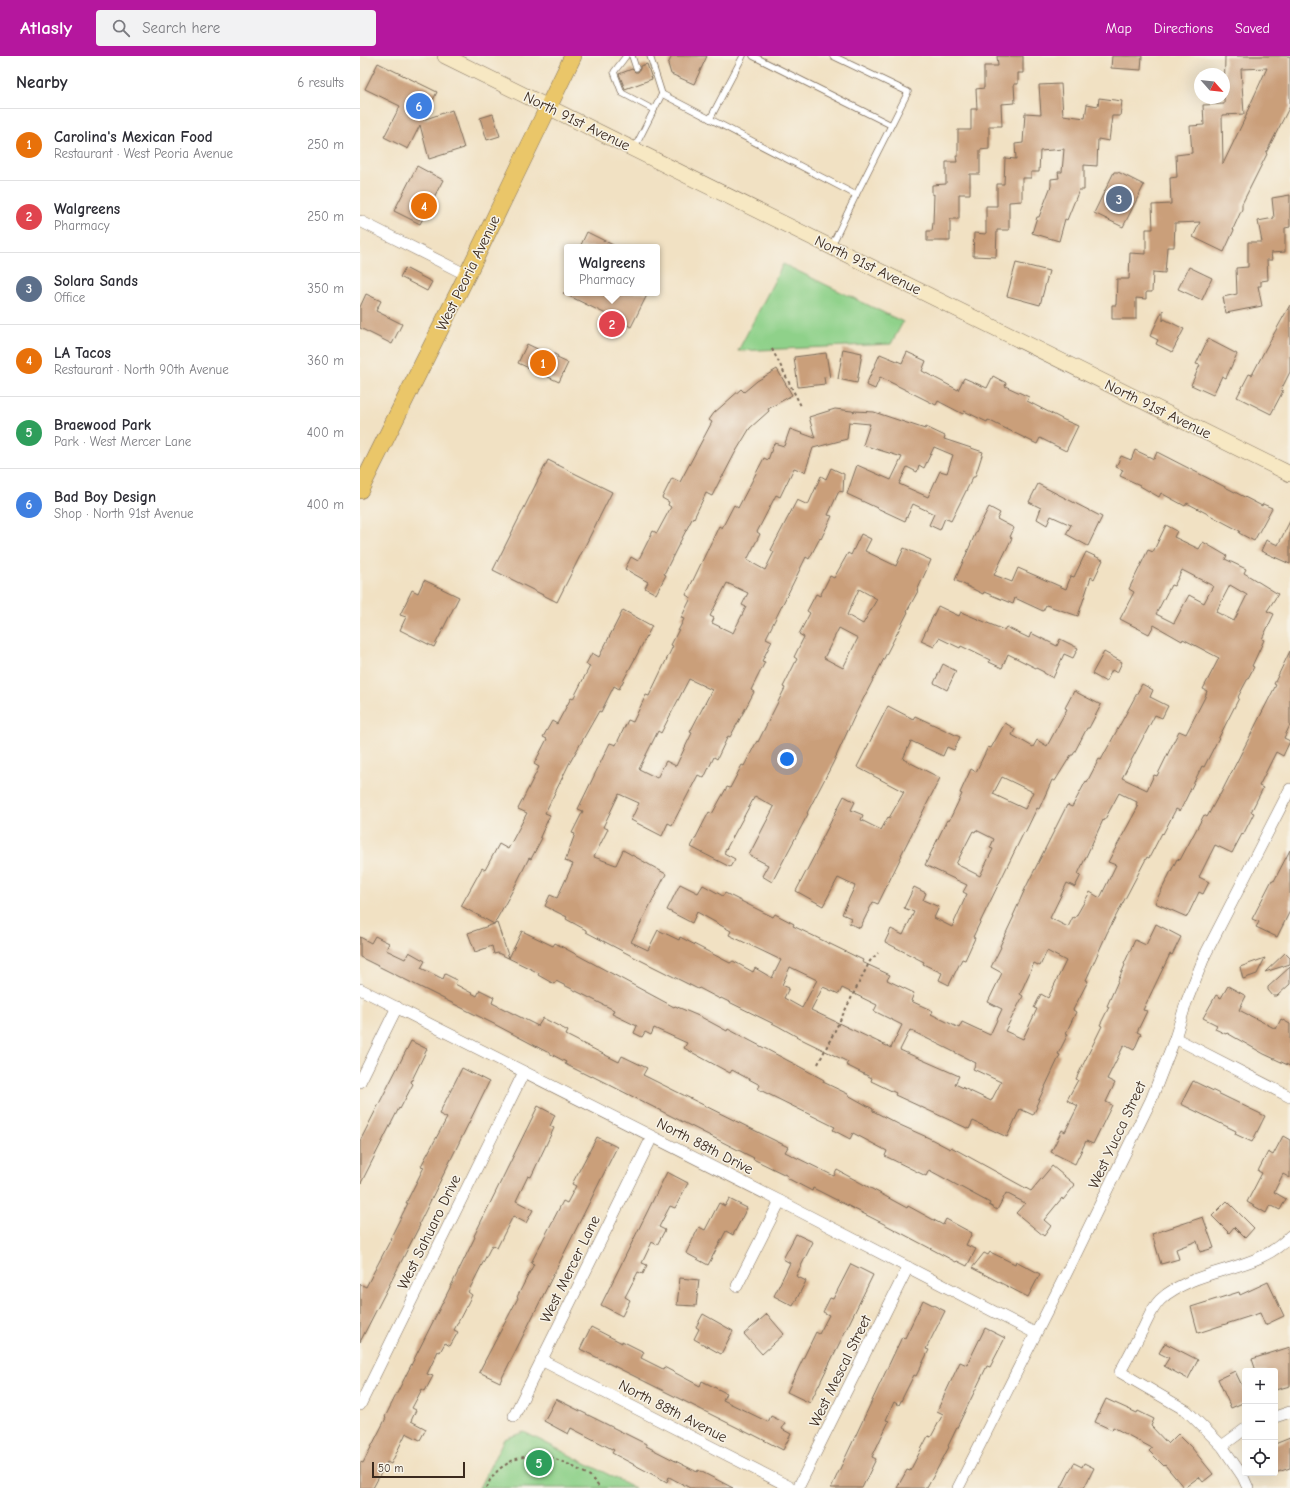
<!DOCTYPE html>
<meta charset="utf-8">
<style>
:root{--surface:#fff;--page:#f2f2f3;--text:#2b2b33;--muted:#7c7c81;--line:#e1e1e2;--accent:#b5179e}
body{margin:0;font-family:"Comic Neue",sans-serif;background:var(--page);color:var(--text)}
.controls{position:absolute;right:12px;bottom:12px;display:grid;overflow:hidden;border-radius:4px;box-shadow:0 4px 16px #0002}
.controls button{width:36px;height:36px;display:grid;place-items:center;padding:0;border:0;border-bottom:1px solid var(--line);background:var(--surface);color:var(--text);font:20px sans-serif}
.compass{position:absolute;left:834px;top:12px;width:36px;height:36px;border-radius:50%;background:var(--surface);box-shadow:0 4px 16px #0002;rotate:117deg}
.scale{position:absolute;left:12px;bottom:10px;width:93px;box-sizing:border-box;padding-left:4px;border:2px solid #3b2a1e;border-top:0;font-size:11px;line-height:14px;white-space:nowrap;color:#3b2a1e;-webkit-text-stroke:3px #f7f3e8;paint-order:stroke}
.you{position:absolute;left:427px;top:703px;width:14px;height:14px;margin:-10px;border:3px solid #fff;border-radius:50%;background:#1a73e8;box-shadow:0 0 0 6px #1a73e833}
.badge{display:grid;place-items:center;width:26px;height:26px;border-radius:50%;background:var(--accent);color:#fff;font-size:13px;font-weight:700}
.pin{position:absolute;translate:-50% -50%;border:2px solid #fff;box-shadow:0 1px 4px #0006}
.popup{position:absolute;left:204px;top:188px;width:96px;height:52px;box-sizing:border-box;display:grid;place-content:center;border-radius:4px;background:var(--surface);filter:drop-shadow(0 1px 3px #0005);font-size:13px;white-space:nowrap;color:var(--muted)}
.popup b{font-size:15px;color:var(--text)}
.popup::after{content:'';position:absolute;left:50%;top:100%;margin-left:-8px;border:8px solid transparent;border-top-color:var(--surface)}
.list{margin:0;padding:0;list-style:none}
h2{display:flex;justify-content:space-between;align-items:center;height:52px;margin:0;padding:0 16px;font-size:17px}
h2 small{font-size:13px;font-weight:400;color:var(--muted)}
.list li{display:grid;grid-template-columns:26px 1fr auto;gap:12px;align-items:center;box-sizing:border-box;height:72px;padding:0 16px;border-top:1px solid var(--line)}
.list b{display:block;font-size:15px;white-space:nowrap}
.list p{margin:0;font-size:13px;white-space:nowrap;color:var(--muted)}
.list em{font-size:13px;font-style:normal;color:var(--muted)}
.icon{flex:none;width:22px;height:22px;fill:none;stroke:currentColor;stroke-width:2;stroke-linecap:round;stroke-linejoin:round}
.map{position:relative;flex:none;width:930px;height:1432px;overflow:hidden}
header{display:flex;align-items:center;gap:24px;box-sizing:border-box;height:56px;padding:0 20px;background:var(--accent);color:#fff}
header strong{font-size:19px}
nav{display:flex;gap:22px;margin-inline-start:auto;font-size:14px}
.search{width:280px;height:36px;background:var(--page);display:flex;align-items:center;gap:10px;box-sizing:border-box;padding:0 14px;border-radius:4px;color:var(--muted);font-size:15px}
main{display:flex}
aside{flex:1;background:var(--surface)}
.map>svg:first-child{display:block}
.green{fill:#8fd18a;stroke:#657e54}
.building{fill:#ca9f7a;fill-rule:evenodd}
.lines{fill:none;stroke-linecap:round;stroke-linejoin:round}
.lane-casing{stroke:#7b6a58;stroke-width:7}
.street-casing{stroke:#7b6a58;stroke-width:12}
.secondary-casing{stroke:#7b6a58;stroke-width:16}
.primary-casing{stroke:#7b6a58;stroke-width:18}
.path{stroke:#7b6a58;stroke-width:2;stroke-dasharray:3 3;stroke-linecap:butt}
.lane{stroke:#fff;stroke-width:5.5}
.street{stroke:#fff;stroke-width:11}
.secondary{stroke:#f7e8c3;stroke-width:15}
.primary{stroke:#eac669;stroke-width:17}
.labels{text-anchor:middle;stroke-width:3;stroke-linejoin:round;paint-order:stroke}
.street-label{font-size:15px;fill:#3b2a1e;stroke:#f7f3e8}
</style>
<header>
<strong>Atlasly</strong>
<div class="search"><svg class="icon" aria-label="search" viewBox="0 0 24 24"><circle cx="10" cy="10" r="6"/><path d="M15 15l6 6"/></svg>Search here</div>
<nav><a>Map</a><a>Directions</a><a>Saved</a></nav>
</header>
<main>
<aside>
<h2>Nearby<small>6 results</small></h2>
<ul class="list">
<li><span class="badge" style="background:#e8710a">1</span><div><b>Carolina's Mexican Food</b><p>Restaurant · West Peoria Avenue</p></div><em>250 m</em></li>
<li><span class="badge" style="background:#e0444e">2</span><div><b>Walgreens</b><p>Pharmacy</p></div><em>250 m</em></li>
<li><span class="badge" style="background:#5c6f8a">3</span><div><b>Solara Sands</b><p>Office</p></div><em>350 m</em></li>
<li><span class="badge" style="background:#e8710a">4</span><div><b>LA Tacos</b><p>Restaurant · North 90th Avenue</p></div><em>360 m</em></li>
<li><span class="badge" style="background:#2e9e5b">5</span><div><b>Braewood Park</b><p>Park · West Mercer Lane</p></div><em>400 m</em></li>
<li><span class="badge" style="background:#3f7fe0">6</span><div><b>Bad Boy Design</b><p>Shop · North 91st Avenue</p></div><em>400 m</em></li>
</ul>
</aside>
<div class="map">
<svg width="930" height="1432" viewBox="0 0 930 1432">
<rect width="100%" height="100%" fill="#f7f3e8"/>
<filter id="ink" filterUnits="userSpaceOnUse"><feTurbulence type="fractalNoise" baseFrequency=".025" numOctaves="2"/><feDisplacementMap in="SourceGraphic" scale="8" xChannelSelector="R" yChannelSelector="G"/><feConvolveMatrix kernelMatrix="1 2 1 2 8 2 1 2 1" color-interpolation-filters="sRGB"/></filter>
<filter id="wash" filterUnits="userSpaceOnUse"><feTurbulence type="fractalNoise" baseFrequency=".012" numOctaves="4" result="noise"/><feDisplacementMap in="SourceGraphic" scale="16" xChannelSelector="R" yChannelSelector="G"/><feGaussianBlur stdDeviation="0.9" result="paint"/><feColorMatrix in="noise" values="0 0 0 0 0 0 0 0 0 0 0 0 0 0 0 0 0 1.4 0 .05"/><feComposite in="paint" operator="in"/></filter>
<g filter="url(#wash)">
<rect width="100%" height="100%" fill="#f1e1c3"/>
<!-- green -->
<g class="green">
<path d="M423 208 543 266 531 288 378 295Z"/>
<path d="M164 1376 275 1432H119L144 1383Z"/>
</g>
<g id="blocks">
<!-- building -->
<g class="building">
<path d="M312 0H347L334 28 311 18 308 8Z"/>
<path d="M637 0H663V17H658V28H654L655 47 641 48 642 70H629V93L620 94V118H610V138H599V163H590V185H567V175H572L573 167 574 138 572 139V129L586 128V106H597L596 100H598V74H611V53H617L616 33 624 32V10H638Z"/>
<path d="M752 0H782L781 14 751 12Z"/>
<path d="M865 0H930V50L906 97 907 98 882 148V153L873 173 874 174 864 196 833 181 840 166 815 167 814 191H807L805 217 793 216 792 236H786V243L776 242V263H752V249H756L757 223H769L770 197 786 198V173H793L792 149 811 148 810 122 817 121 816 99 832 97 830 70 844 69 843 49 864 48ZM907 12 886 58H887L863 108 862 59 884 58 881 13Z"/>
<path d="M18 7 77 36 63 64 92 54 104 92 69 103 60 69 48 93 24 81 40 50 5 33Z"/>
<path d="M287 8 292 23 265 33 259 18 272 13 275 16H278L280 13V10Z"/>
<path d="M701 28 703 59 725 62 727 48 738 50 739 42 762 45 760 60H752L749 85 738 83 737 110 724 109V134H719L707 164 705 163 699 185 672 177 677 161H679L691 130V123L699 122 698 116H702L704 93 680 95 679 116H671V122H662V145L649 146V174H637L636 201 613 200 614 177 626 178V150H637V128H644L645 102 656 103 655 88 663 87 665 57 681 58 679 29Z"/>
<path d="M133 58 140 80 127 84 120 62Z"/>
<path d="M57 110 83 124 60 168 34 155Z"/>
<path d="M754 116H758L784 129 763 171 734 157Z"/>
<path d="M930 139V171L925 172V196L911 197 912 204H907L908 224 901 225V230H898L902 250 866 257 863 241 877 238 876 212 888 211V186H902L898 165 914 162 912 142Z"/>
<path d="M227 176 257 191H220Z"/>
<path d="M656 207 689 215 680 249 647 240Z"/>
<path d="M829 211 852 222 842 244 818 233Z"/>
<path d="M45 212 72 226 67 235 40 221Z"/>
<path d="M203 237H288L271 271 264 267 257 280 242 272 248 259Z"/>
<path d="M6 238 21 245 16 255 42 268 32 288 0 272V251Z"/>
<path d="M930 249V316L921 334 923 335 911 358 877 341 889 318 892 319 906 292Z"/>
<path d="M803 254V265L804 263 824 273 812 296 796 288 798 284 790 280Z"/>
<path d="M848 283 877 298 866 322 862 320 853 339 831 329 840 309 836 308Z"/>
<path d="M167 288 188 298 189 295 198 300 197 302 208 307 199 326 158 307Z"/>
<path d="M483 293 502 297 497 327 478 323Z"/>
<path d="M547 296 566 305 562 315 598 334 604 322 627 332 633 320 646 327 645 330 669 341 667 345 704 364 718 370 706 395 680 382 677 388 628 364 627 366 604 355 603 358 578 345 576 349 520 321 515 333 506 329 520 298 542 307Z"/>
<path d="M466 297 470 322 464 321 465 328 438 331 434 301Z"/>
<path d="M417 313 432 339 408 353 409 355 390 372 375 397 363 420H362L352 440 346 437 334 462 333 461 319 488 304 518 306 519 296 538 285 532 288 526 265 513 271 501 278 505 293 475 297 477 311 451 308 449 309 446 302 442 312 422 320 426 352 366 349 364 354 357 381 333 384 336 397 325Z"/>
<path d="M475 353 492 355 494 356V355L514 356 565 373 566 371 585 380 584 383 623 396 615 421H613L591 465 585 462 580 474 569 469 574 458 553 448 545 465 487 438 497 409 531 424 542 401 503 389 510 368 489 366 487 383 453 392 445 416 434 412 420 441 416 439 397 476 400 478 387 504 405 514 414 496 411 494 437 444 448 449 461 420 466 423 471 412 484 418 483 436 479 435 468 459 472 460 461 483 460 482 449 503 446 501 406 582 412 585 402 605 405 606 391 634 394 636 383 657 370 681 368 680 357 703 354 701 344 722 338 719 312 769 308 767 302 780 271 764 279 747 259 738 243 771 248 773 234 801 256 809 263 794 306 818 271 886 288 894 298 874 319 884 320 881 370 907 373 905 393 916 395 912 412 922 421 904 369 879 371 875 337 856 332 867 307 854 320 828 338 837 343 829 363 840 365 837 413 861 415 858 434 868 433 870 503 904 502 906 530 919 527 924 554 937 551 945 573 955 571 958 599 972 602 966 630 979 642 953 628 946 642 917 631 911 641 891 640 890 654 860H653L665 833 707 749 712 751 726 725 727 726 739 703 741 704 782 628 793 634 790 641 808 650 802 662 795 659 762 722 787 734 794 719 797 720 819 675 826 678 845 641 847 635 843 633 859 602 823 583 822 585 794 569 789 578 760 563 774 536 769 533 788 494 793 496 806 469 817 475 814 481 839 493 843 486 867 500 865 503 886 513 884 517 918 538 907 555 914 558 902 583 904 584 892 610 894 611 878 641 879 642 844 711 842 710 820 755 816 753 803 778 802 777 789 802 787 801 747 877 726 924 728 925 713 954 716 956 706 977 708 978 698 998 700 999 676 1050 677 1051 673 1059 660 1053 647 1081 613 1065 609 1073 535 1039 536 1037 511 1025 512 1022 486 1009 488 1006 443 984 418 970 361 942 360 943 339 932 338 933 270 899 226 876V874L206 863 207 861 185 850 190 839 197 842 213 808 205 805 215 778 212 777 223 755 218 753 250 687 256 689 268 664 273 666 286 639 289 640 313 590 311 589 324 563 321 562 331 542 326 539 359 470 362 472 374 449 378 452 404 402 408 404 414 387 424 390 430 373 455 382 449 361ZM574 391 593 399 587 417 580 415 568 441 539 428 547 411 557 416 559 409 564 412ZM822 514 853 530 844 547 829 539 814 567 796 558 811 529 814 530ZM367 527 388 537 382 549 386 551 373 577 352 567 354 562 350 560ZM870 529 887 539 874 565 856 556ZM329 623 352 634 330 676 332 677 316 710 306 705 297 722 279 713 298 675 301 677ZM759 737 777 746 776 750 778 751 748 806 756 809 740 842 730 836 715 862 713 861 708 871 690 862 707 827 715 831 721 819 718 818 743 764 744 765ZM687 895 706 905 688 942 681 938 674 952 677 953 663 983 645 975 663 940 660 938 674 907 680 910ZM430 911 457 924 442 952 424 942 429 932 422 929ZM463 931 479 938 482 932 517 949 514 955 542 969 531 992 451 954ZM550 974 616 1007 613 1013 641 1026 631 1045 595 1028 599 1020 540 994Z"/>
<path d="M775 394 794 403 797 396 902 450 903 448 912 452 894 485 879 477 880 475 827 447 825 450 801 437 799 441 780 430V429L760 420 763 414 756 411 761 400 771 404Z"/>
<path d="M188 404 252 436 197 546 133 514Z"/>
<path d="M678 428 742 461 728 490 706 478 711 469 691 460 687 469 677 463 681 452 669 446Z"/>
<path d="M629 451 640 457 637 463 654 472 650 481 652 482 634 519 652 526 658 512 706 533 711 520 714 521 726 496 743 504 734 523 731 521 718 560 686 549 683 555 655 542 653 548 624 536 623 538 595 524 616 476Z"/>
<path d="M930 465V508L901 495 906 484 918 489Z"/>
<path d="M501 478 511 483 505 495 536 510 544 492 571 504 557 535H558L547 555 548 556 496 657 473 707 447 757 448 758 412 826 402 820 408 809 389 799 414 751 395 740 364 797 375 803 370 811 331 791 349 756 352 758 367 731 370 732 382 709 384 710 397 685 398 686 425 632 423 631 437 603 434 601 444 581 439 578 450 557 447 555 456 538 460 540 470 520 474 522 488 497 491 499ZM499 533 517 543 503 568 487 559ZM479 572 498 582 483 612 464 602Z"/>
<path d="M64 524 99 541 74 591 40 574 46 561 40 559 52 534 58 537Z"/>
<path d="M578 550 599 560 601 556 644 574 646 571 669 582 671 577 697 590 700 583 718 592 713 602 704 598 693 622 684 617V616L648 598 642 612 629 606 630 604 601 590 600 592 579 582 574 591 561 585Z"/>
<path d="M263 554 292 570 259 633 254 630 241 656 239 655 209 708 185 757 190 759 180 781 182 782 171 803 169 802 155 830 134 868 101 850 122 812 125 814 139 788 148 793 167 757 158 753 179 711 174 708 187 683 183 681 192 665 197 668 211 642 213 643 230 610 226 608 232 597 239 601Z"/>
<path d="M930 595V669L924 682 930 685 923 700 916 696 899 730 903 732 891 756 894 757 883 779 882 778 872 797 855 789 839 821 849 826 843 838 839 836 827 861 795 847 817 803 820 804 844 759 847 761 859 739H860L916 629 914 628Z"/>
<path d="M744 596 762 606 757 617 752 614 746 626 732 618Z"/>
<path d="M583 608 596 615 587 634 574 627Z"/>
<path d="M714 635 741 649 729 672H727L713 699H711L695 725 692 724 679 753 677 752 665 777 664 776 626 854 613 881 615 882 605 904 602 903 589 929 579 924 582 917 563 908 564 906 525 886 531 873 543 879 554 856 544 852 554 831 566 837 563 844 579 851 574 862 592 871 607 838 603 836 607 829 565 809 587 764 589 765 602 738 600 737 611 713 616 716 628 691 631 692 645 667 655 673 652 679 673 691 677 684 687 690 707 653 705 652ZM642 721 673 736 665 753 633 738ZM616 774 634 783 630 792 633 793 620 820 596 808 613 775 615 776Z"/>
<path d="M528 650 553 663 555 660 600 681 594 694 587 691 583 700 551 685 543 703 580 722 541 799H542L518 848 513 846 500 872 489 867 491 862 482 858 495 830 478 822 463 850 436 835 460 789H459L484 740 495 746 491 754 503 759 501 764 521 774 528 761 529 762 544 736 497 711Z"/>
<path d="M930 794V855L917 881 896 871 899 866 892 863 912 824 914 825Z"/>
<path d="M137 867 149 902 162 875 193 890 195 887 314 951 315 950 341 961 367 975 368 973 442 1012 464 1024 463 1026 488 1038V1039L513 1053V1055L540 1069 569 1082 590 1093 591 1091 671 1135 692 1110 715 1129 703 1144 702 1142 684 1164 691 1170 684 1180 656 1157 665 1147 646 1137 637 1154 629 1149 630 1147 569 1114 566 1120 525 1100 527 1095 493 1077 490 1083 473 1074 475 1071 398 1033 400 1029 372 1014 370 1017 324 992 327 987 294 972 291 979 285 976 282 981 274 977 277 970 252 958 254 954 196 925 194 928 178 919 179 917 138 897 134 898 132 890 115 896 108 877Z"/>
<path d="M796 868 821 881 812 899 810 898 783 954 787 955 777 976 781 978 774 994 764 989 747 1023 755 1027 746 1046 752 1049 733 1088 726 1085 715 1108 691 1096 702 1074 705 1076 718 1050 707 1044 718 1024 716 1023 742 970 740 969 749 951 747 950 765 909 764 908 775 884 786 889Z"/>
<path d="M15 880 29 887 26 894 45 903 49 896 65 905 61 912 83 923 85 918 97 924 95 928 117 940 120 934 134 941 132 947 178 970 183 962 208 975 206 979 259 1006 262 1000 287 1012 283 1019 428 1091 425 1096 474 1120 477 1114 547 1152 548 1150 583 1169 586 1163 612 1177 606 1189 616 1193 607 1210 597 1205 596 1206 526 1169 453 1132 452 1135 427 1122 428 1120 393 1103 394 1102 232 1020 231 1021 205 1008 206 1006 134 968 0 901V881L11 887Z"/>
<path d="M925 897 930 902V908L905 916Z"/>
<path d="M905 902 897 918 883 923 880 911Z"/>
<path d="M930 911V928L917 940H913L908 934V931Z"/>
<path d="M868 930 886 940 879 954 916 973 921 963 930 968V1010L904 998 867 977 866 978 855 973 857 969 843 962 856 939 861 942Z"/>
<path d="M51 985 67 993 51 1026 53 1028 40 1053 39 1052 0 1129V1085Z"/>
<path d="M102 1012 129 1026 59 1168 60 1169 0 1286V1228L6 1231 31 1183H30L48 1147H46L64 1111 61 1110 87 1062 79 1058Z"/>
<path d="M833 1025 905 1060 892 1086 875 1078 876 1075 821 1048Z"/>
<path d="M178 1050 195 1059 190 1070 194 1072 171 1121 168 1120 156 1145 173 1154 166 1167 153 1160 137 1192 132 1189 108 1236 112 1239 94 1274 98 1276 90 1290 85 1287 80 1296 78 1295 67 1318 73 1320 65 1335 62 1333 52 1352 56 1354 51 1365 66 1373 60 1384 46 1377 31 1408 27 1406 13 1432H0V1406L3 1407 26 1362 25 1361 97 1218 115 1181 114 1180Z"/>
<path d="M923 1080 930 1084V1122L923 1118 914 1136 926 1143 920 1154 910 1149 906 1157 887 1146 902 1117 898 1115 908 1096 913 1099Z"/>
<path d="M237 1081 257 1091 140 1326 119 1316 158 1242 157 1241 174 1208 171 1207 203 1145 207 1147 216 1130 212 1128Z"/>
<path d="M307 1116 328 1127 315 1152 310 1150 299 1171 305 1174 297 1189 292 1186 282 1207 287 1209 283 1218 278 1216 265 1241 270 1244 262 1260 241 1249Z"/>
<path d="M369 1143 387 1152 373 1179 366 1175 348 1209 326 1197 339 1171 345 1174 359 1147 365 1150Z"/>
<path d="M867 1145 894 1172 885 1182 874 1171 869 1177 852 1160Z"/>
<path d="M843 1161 854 1192 840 1196 837 1185 816 1193 819 1203 801 1208 792 1178Z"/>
<path d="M436 1178 453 1186 436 1220 446 1225 433 1250 414 1240 430 1207 423 1203Z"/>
<path d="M630 1196 655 1208 656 1205 680 1218 668 1241 612 1212 624 1197 628 1199Z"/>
<path d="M491 1208 513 1219 450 1347 427 1336 456 1276 459 1278 469 1259 463 1256 470 1242 473 1243Z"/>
<path d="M320 1222 339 1224 336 1250 317 1249Z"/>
<path d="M908 1226 924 1260 905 1269 900 1257 838 1277 831 1251 879 1236 880 1239Z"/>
<path d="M563 1244 585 1255 566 1293 569 1294 556 1320 554 1319 539 1349 534 1346 526 1364 529 1365 512 1401 516 1403 502 1432H471L542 1281 545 1282Z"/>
<path d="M343 1258 373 1275 361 1298 334 1283 339 1273 336 1271Z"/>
<path d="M407 1258 424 1278 402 1298 384 1278Z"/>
<path d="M231 1271 262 1287V1285L284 1296 281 1302 303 1313 304 1311 340 1330 342 1325 366 1337 363 1344 408 1366 411 1360 425 1367 422 1373 431 1378 423 1394 392 1378V1379L220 1293Z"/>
<path d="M625 1272 645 1282 630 1311 627 1310 588 1390 589 1391 567 1432H537L547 1414 550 1415 568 1380 571 1381 583 1358 577 1355 600 1306 607 1309Z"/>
<path d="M805 1287 838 1304 828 1323 804 1310 809 1302 799 1297Z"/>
<path d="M930 1291V1330L915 1334V1315H896L892 1303Z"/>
<path d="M875 1315 885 1336V1346L871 1352 858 1323Z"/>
<path d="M196 1343 286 1388V1390L337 1416 338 1414 373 1432H330L309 1421 307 1426 252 1397 254 1394 211 1372 208 1378 184 1365Z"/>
<path d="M746 1343 777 1357 778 1355 794 1363 791 1370 808 1388 818 1378 832 1392 853 1418 843 1426 839 1421 824 1432 805 1409 804 1410 789 1395 792 1392 753 1371 752 1374 735 1366Z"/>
<path d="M930 1382V1412L915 1417V1388Z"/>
<path d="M714 1407 722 1411 724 1407 734 1412 724 1432H701Z"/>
</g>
</g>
</g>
<g filter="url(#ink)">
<use href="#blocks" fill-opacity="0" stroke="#7b6a58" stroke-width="1"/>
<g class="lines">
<defs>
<g id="lane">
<path d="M266 0 254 16 262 37 294 54"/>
<path d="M272 0 276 12"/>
<path d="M290 0 302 38 496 139 471 191"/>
<path d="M393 0 531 69"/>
<path d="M473 0 548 36 496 139"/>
<path d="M350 63 383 0"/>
<path d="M274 93 302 38"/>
</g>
<g id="street">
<path d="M0 165 107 219"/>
<path d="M0 933 420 1145 675 1277"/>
<path d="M815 982 930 1041"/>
<path d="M0 1026 37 951"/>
<path d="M377 1230 420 1145"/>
<path d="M181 1304 432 1432"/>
<path d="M0 1349 164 1016"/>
<path d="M154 1360 292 1081"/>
<path d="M915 1361 930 1356"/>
<path d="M862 1390 885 1373"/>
<path d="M438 1432 548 1211"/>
<path d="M598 1432 707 1216 791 1044 815 982 826 947 845 899 930 733"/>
<path d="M888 1432 883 1421 862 1390 827 1355 760 1316C768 1302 775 1287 783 1273 788 1263 792 1252 800 1244 809 1235 820 1230 831 1225 865 1211 905 1208 930 1180"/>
</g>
<path id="secondary" d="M85 0 930 418"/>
<path id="primary" d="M0 434 107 219 213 0"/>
</defs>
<!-- lane casing -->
<use href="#lane" class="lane-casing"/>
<!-- street casing -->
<use href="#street" class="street-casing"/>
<!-- secondary casing -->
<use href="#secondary" class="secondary-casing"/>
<!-- primary casing -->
<use href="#primary" class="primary-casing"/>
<!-- path -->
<g class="path">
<path d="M412 293 441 350"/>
<path d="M458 1008 510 905 518 897"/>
<path d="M127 1432 130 1424 139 1413 153 1404 174 1398 193 1402 210 1409 230 1420 240 1432"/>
</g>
<!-- lane -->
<use href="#lane" class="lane"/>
<!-- street -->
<use href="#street" class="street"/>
<!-- secondary -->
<use href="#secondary" class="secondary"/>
<!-- primary -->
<use href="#primary" class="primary"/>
</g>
</g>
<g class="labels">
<!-- street labels -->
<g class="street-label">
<text transform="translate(217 65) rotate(26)" y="5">North 91st Avenue</text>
<text transform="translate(508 209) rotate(26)" y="5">North 91st Avenue</text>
<text transform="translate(108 217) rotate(-64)" y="5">West Peoria Avenue</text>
<text transform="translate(798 353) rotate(26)" y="5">North 91st Avenue</text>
<text transform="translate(757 1079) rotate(-65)" y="5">West Yucca Street</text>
<text transform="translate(345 1090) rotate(27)" y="5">North 88th Drive</text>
<text transform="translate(69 1176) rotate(-64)" y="5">West Sahuaro Drive</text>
<text transform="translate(210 1213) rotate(-64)" y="5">West Mercer Lane</text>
<text transform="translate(480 1315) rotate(-64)" y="5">West Mescal Street</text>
<text transform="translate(313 1355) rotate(27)" y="5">North 88th Avenue</text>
</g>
</g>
</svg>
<div class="controls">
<button>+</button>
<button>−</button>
<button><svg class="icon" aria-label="locate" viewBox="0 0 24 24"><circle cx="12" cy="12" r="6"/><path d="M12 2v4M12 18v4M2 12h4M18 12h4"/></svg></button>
</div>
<svg class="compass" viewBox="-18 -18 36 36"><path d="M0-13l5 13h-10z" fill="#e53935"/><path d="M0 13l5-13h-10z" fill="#7c7c81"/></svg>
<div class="scale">50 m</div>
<div class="you"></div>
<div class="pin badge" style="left:183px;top:307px;background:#e8710a">1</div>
<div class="pin badge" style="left:252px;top:268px;background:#e0444e">2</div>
<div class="popup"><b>Walgreens</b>Pharmacy</div>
<div class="pin badge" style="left:759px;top:143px;background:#5c6f8a">3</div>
<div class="pin badge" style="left:64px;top:150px;background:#e8710a">4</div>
<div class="pin badge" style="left:179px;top:1407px;background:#2e9e5b">5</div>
<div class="pin badge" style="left:59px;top:50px;background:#3f7fe0">6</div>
</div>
</main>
